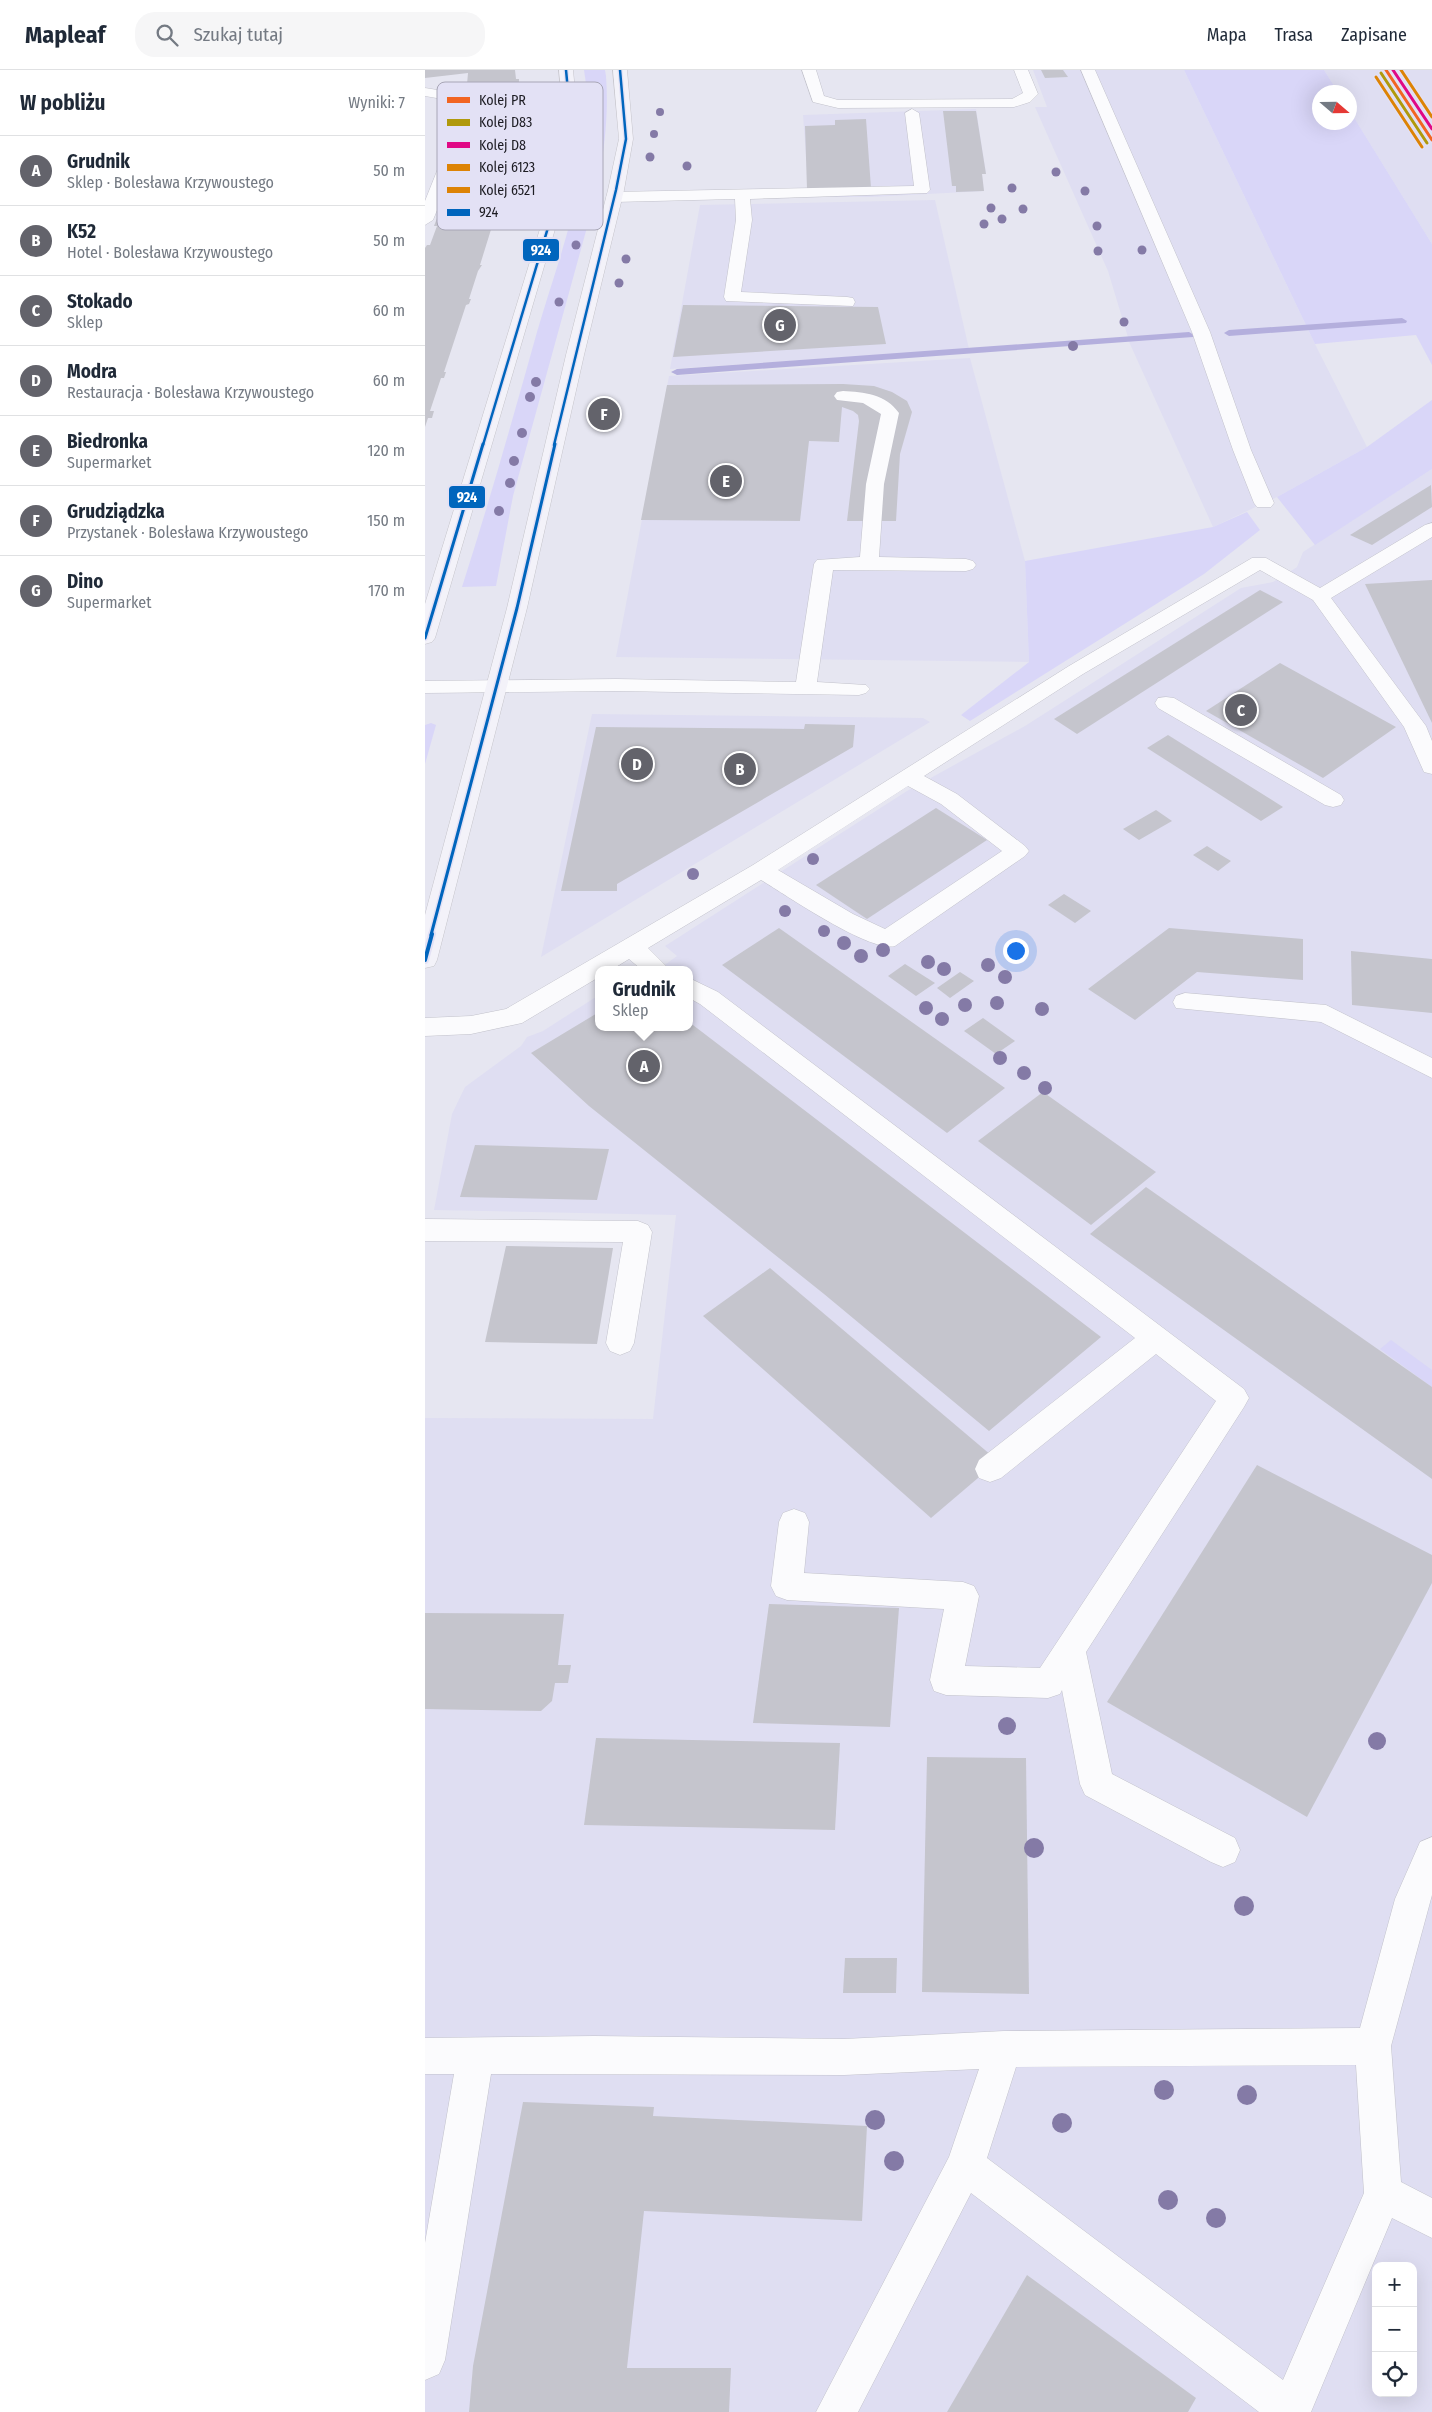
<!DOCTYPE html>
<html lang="pl">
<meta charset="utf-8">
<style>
:root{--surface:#fff;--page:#f6f6f7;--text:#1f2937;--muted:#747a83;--line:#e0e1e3;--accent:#63636b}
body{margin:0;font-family:"Fira Sans Condensed",sans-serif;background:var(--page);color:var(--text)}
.controls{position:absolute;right:15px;bottom:15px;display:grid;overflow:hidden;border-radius:10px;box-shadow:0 5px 20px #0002}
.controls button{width:45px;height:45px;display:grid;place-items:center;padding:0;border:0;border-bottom:1px solid var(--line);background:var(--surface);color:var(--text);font:25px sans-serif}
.compass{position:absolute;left:887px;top:15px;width:45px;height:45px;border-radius:50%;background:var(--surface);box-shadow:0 5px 20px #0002;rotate:110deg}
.you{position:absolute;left:590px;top:880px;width:18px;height:18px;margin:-12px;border:4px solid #fff;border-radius:50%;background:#1a73e8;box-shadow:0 0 0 8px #1a73e833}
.badge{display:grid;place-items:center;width:32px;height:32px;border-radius:50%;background:var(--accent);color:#fff;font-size:16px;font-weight:700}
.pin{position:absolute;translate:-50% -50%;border:2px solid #fff;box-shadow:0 1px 5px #0006}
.popup{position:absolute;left:170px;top:896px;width:98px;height:65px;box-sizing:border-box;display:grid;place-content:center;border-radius:10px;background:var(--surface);filter:drop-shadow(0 1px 4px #0005);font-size:16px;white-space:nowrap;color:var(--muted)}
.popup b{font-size:19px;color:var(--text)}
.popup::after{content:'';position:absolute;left:50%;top:100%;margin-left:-10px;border:10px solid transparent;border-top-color:var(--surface)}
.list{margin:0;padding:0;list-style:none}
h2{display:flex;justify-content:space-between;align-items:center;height:65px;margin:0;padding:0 20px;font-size:21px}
h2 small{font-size:16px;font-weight:400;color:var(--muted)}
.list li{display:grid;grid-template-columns:32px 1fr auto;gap:15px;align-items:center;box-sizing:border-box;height:70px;padding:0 20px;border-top:1px solid var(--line)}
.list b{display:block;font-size:19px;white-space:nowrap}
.list p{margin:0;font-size:16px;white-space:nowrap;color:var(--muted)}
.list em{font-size:16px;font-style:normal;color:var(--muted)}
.icon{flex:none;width:28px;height:28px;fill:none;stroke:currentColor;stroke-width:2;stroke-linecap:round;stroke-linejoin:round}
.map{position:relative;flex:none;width:1007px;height:2342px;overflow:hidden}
header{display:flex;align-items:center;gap:30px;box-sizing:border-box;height:70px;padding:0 25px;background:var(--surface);border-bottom:1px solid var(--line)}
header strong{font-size:24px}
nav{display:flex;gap:28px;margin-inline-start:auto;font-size:18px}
.search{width:350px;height:45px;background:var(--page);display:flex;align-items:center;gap:12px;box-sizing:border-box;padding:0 18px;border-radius:20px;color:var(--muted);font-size:19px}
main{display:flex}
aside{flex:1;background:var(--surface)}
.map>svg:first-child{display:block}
.built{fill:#dfdef2;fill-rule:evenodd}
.green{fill:#d9d6f8}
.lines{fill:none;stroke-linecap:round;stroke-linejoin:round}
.stream{fill:#b4afdd;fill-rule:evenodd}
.building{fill:#c5c5cd}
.minor-casing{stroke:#c2c2cb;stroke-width:1}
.major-casing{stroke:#c5c4ca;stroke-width:1}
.minor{fill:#fbfbfd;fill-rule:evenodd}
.major{fill:#f3f2f9;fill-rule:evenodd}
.bus-1-far2-casing{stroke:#e3e1f5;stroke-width:5}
.bus-1-far1-casing{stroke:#e3e1f5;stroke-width:6}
.bus-1-casing{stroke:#e3e1f5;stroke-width:8}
.bus-1-far2{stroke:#0065bd;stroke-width:2.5}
.bus-1-far1{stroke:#0065bd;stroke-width:3}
.bus-1{stroke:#0065bd;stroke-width:4}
.rail-1-casing{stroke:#e3e1f5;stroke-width:5.5}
.rail-2-casing{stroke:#e3e1f5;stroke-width:5.5}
.rail-3-casing{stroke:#e3e1f5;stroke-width:5.5}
.rail-4-casing{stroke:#e3e1f5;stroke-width:5.5}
.rail-5-casing{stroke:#e3e1f5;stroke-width:5.5}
.rail-1{stroke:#f26522;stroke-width:3}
.rail-2{stroke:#b0990c;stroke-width:3}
.rail-3{stroke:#e00885;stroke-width:3}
.rail-4{stroke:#dd8305;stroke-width:3}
.rail-5{stroke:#dd8305;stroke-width:3}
.tree{fill:#847aa6}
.key{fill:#e3e1f5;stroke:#a8a6b6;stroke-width:1}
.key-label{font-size:14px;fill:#1d1c23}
.line-badge{stroke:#e3e1f5;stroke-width:2}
.badge-label{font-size:14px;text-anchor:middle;font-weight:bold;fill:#fff}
</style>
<header>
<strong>Mapleaf</strong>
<div class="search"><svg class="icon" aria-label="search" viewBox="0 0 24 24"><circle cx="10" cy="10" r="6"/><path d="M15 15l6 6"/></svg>Szukaj tutaj</div>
<nav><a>Mapa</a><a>Trasa</a><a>Zapisane</a></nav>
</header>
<main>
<aside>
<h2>W pobliżu<small>Wyniki: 7</small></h2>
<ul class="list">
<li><span class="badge">A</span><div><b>Grudnik</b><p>Sklep · Bolesława Krzywoustego</p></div><em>50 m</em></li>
<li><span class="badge">B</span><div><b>K52</b><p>Hotel · Bolesława Krzywoustego</p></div><em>50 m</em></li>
<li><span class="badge">C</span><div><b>Stokado</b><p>Sklep</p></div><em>60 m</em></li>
<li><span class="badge">D</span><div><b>Modra</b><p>Restauracja · Bolesława Krzywoustego</p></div><em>60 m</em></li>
<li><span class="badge">E</span><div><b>Biedronka</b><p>Supermarket</p></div><em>120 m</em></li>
<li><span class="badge">F</span><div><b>Grudziądzka</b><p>Przystanek · Bolesława Krzywoustego</p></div><em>150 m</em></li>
<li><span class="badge">G</span><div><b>Dino</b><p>Supermarket</p></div><em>170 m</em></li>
</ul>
</aside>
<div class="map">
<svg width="1007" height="2342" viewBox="0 0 1007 2342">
<rect width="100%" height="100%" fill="#e6e6f1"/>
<!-- built -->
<g class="built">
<path d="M608 0H759L890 274 942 377 852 427 788 457 705 274 683 201 610 37H622Z"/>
<path d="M899 0H1007V174L925 41 924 22H913Z"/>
<path d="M551 39 561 104H557L559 121 446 127H384L378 45Z"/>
<path d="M510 130 544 279 245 299 275 135Z"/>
<path d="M545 288 600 491 604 592 191 587 244 306Z"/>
<path d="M1007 399V2342H0V1348L228 1349 251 1145 9 1140 27 1044 40 1017 96 976 102 967 118 961 174 925V957H264V900H233L252 886 240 876 482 721 600 656 816 518 848 512 860 505 872 497 878 482ZM951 2196H988V2323H951Z"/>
<path d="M167 644 498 648 505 652 116 887Z"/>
</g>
<!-- green -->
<g class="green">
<path d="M159 0H180L181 6C184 46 179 81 172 121L88 426 71 516 37 517C64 433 88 348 112 262 136 180 174 87 159 0Z"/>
<path d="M759 0H899L913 22H894V52H924L925 41 1007 174V295L991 265 890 274Z"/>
<path d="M1007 330V399L890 475 852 427 942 377Z"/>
<path d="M822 442 835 460 779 504 545 651 536 645 604 592 600 491 788 457Z"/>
<path d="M6 653 11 655 0 694V655Z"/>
<path d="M966 1270 1007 1300V1317L955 1279Z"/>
</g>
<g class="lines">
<!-- stream -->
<g class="stream">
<path d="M977 248 982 251 981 253 804 266 799 263 804 260Z"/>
<path d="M764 262 769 265 768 267 252 305 246 302 252 299Z"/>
</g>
</g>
<!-- building -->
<g class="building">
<path d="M0 0H90L91 9H94L93 39H95L93 44 92 76H90L85 107H82L75 137H73L55 195H57L53 201 44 229H46L44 234 41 235 19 302H21L19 308H16L5 341H9L7 348H3L0 357V178L2 175H5L12 156H9L14 143H18L24 125H21L25 113H29L33 96H30L32 85H36L39 68 36 69 37 55 40 54 41 39H39V26H41L43 3 0 8Z"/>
<path d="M616 0H638L643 7 620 8Z"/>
<path d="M518 41H551L561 104H557L559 121 531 122V116H527Z"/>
<path d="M441 49 446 118 382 119 380 56 410 55V50Z"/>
<path d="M258 235 453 237 461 274 248 287Z"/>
<path d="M418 314 449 316 467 322 482 331 487 342 475 384 471 451H422L434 351 433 345 428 341 417 337 414 372 384 371 375 451 216 450 242 315Z"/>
<path d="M1006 415 1007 437 947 475 925 465Z"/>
<path d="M1007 510V653L940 514Z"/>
<path d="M835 520 858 532 652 664 629 649Z"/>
<path d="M855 593 971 657 898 708 781 641Z"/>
<path d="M380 654 430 655 428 677 192 814V821H136L171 657 379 659Z"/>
<path d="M743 665 858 737 836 751 722 678Z"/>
<path d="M511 738 562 770 442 849 391 815Z"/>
<path d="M731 740 747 751 714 770 698 759Z"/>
<path d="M782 776 796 785 806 791 793 801 768 785Z"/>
<path d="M639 824 666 841 650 853 623 835Z"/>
<path d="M354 858 580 1018 522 1063 297 895Z"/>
<path d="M744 858 878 869V910L772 902 710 950 663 919Z"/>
<path d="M926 881 1007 889V943L927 935Z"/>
<path d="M480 894 510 913 491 926 463 906Z"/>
<path d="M535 902 549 911 525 928 512 918Z"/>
<path d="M174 942V957H264V952L676 1267 564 1361 399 1224 164 1036 106 983Z"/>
<path d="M558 948 590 971 571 984 539 961Z"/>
<path d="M618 1022 731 1102 666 1155 553 1071Z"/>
<path d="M50 1075 184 1079 172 1130 35 1127Z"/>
<path d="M721 1117 1007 1317V1409L665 1164Z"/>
<path d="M81 1176 188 1178 172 1274 60 1272Z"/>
<path d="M345 1198 573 1391 506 1448 278 1246Z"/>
<path d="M832 1395 1007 1485V1513L882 1747 682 1632Z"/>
<path d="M344 1534 474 1538 465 1657 328 1653Z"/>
<path d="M0 1543 139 1544 133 1595H146L143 1613H130L127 1631 116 1641 0 1639Z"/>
<path d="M171 1668 415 1673 410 1760 159 1755Z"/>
<path d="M502 1687 601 1688 604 1924 497 1922Z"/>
<path d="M420 1888H472L471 1923H418Z"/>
<path d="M98 2032 229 2037 228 2046 442 2056 437 2151 219 2141 202 2298H306L304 2342H44L48 2296Z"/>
<path d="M602 2205 771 2328 763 2342H522Z"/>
</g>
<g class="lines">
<defs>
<g id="minor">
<path d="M377 0H391L399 26 413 30 587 29 598 23 589 0H603L613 24 605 32 589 37 413 38 388 32Z"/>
<path d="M656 0H670L785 262 826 380 849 433 846 437H832L829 433 808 380 767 262Z"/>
<path d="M0 18 31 23 38 27 30 96 8 150 0 155V131L14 96 23 30 0 26Z"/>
<path d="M487 39 494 43 505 120 502 123 325 129 327 150 316 222 422 227 428 228 430 232 428 236 301 231 299 227 311 150 310 129 189 132 181 127 189 122 489 116 480 43Z"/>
<path d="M418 321C439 322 461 324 474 343L459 414 454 487 541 489 548 491 551 495 548 499 541 501 408 500 392 612 441 615 445 619 441 623 434 625 191 621 0 623V611L191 609 371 612 389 494 392 490 435 487 441 414 456 344 438 333 412 330 409 326 412 322Z"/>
<path d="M1007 453V467L906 528 1001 656 1007 671V704L999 702 979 657 888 530 835 500 658 604 499 706 532 724 600 776 604 781 600 786 470 876C445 883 361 825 336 810L223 878 245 900H217L204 889 186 900H174V907L97 953 46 964 0 966V948L46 946 81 939 328 795 644 596 827 488H841L895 518 1000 455ZM483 716 516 734 577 781 460 859 428 844 353 800Z"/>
<path d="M741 627 749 628 916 725 919 730 916 735 908 737 900 735 733 638 730 633 733 628Z"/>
<path d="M264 908 293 922 819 1319 824 1328 819 1337 661 1582 687 1704 810 1768 815 1780 810 1792 798 1797 786 1792 660 1725 655 1714 637 1620 635 1624 623 1628 521 1625 509 1621 505 1610 519 1539 362 1530 351 1526 346 1516 354 1452 358 1443 369 1439 380 1443 384 1452 379 1503 538 1512 549 1516 554 1526 540 1596 615 1598 791 1331 731 1284 576 1408 565 1412 554 1408 550 1399 554 1390 710 1268 275 934 264 928Z"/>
<path d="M760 923 901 935 1007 988V1008L896 952 751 938 748 932 751 926Z"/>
<path d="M0 1149 213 1151 223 1155 227 1162 209 1273 205 1281 195 1285 185 1281 181 1273 198 1172 0 1171Z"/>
<path d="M1007 1767V1825L966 1976 976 2112 1007 2128V2168L967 2148 886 2342H834L546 2123 433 2342H391L524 2087 554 1999 419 2005 66 2004 20 2290 14 2304 0 2310V2173L29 2004H0V1968L169 1966 419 1969 579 1961 935 1958 970 1829 995 1772ZM931 1995 939 2123 858 2310 562 2088 591 1997Z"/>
</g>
<g id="major">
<path d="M134 0H148L155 74 10 568 7 572 0 574V534L141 74Z"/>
<path d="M188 0H202L208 69 199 120 159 285 102 538 12 890 9 896 0 898V845L82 538 141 285 183 120 194 69Z"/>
</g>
</defs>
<!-- minor casing -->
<use href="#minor" class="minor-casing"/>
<!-- major casing -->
<use href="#major" class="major-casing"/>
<!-- minor -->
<use href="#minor" class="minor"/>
<!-- major -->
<use href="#major" class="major"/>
<defs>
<g id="bus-1-far2">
<path d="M58 375 148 74 141 0"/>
<path d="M129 375 191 120 201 69 195 0"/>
</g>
<g id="bus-1-far1">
<path d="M0 568 58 374"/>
<path d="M6 865 92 538 130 374"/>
</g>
<path id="bus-1" d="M0 890 7 864"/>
</defs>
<!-- bus-1-far2 casing -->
<use href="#bus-1-far2" class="bus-1-far2-casing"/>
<!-- bus-1-far1 casing -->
<use href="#bus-1-far1" class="bus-1-far1-casing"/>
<!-- bus-1 casing -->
<use href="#bus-1" class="bus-1-casing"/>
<!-- bus-1-far2 -->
<use href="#bus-1-far2" class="bus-1-far2"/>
<!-- bus-1-far1 -->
<use href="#bus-1-far1" class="bus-1-far1"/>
<!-- bus-1 -->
<use href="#bus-1" class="bus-1"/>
<defs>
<path id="rail-1" d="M961 0 1007 70"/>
<path id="rail-2" d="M956 3 1002 73"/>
<path id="rail-3" d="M968 0 1007 59"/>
<path id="rail-4" d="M951 7 997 77"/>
<path id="rail-5" d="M976 0 1007 47"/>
</defs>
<!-- rail-1 casing -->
<use href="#rail-1" class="rail-1-casing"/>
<!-- rail-2 casing -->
<use href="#rail-2" class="rail-2-casing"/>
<!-- rail-3 casing -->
<use href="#rail-3" class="rail-3-casing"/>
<!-- rail-4 casing -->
<use href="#rail-4" class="rail-4-casing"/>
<!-- rail-5 casing -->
<use href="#rail-5" class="rail-5-casing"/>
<!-- rail-1 -->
<use href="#rail-1" class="rail-1"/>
<!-- rail-2 -->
<use href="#rail-2" class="rail-2"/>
<!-- rail-3 -->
<use href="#rail-3" class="rail-3"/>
<!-- rail-4 -->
<use href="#rail-4" class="rail-4"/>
<!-- rail-5 -->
<use href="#rail-5" class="rail-5"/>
</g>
<!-- trees -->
<g class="tree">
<circle cx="235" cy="42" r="4"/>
<circle cx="229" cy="64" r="4"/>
<circle cx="225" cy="87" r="4.5"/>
<circle cx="262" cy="96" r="4.5"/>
<circle cx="631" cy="102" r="4.5"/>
<circle cx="587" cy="118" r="4.5"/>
<circle cx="660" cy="121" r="4.5"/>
<circle cx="566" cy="138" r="4.5"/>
<circle cx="598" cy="139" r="4.5"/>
<circle cx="577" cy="149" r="4.5"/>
<circle cx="559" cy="154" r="4.5"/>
<circle cx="672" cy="156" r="4.5"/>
<circle cx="151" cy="175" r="4.5"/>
<circle cx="717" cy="180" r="4.5"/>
<circle cx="673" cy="181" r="4.5"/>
<circle cx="201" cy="189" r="4.5"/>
<circle cx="194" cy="213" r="4.5"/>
<circle cx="134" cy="232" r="4.5"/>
<circle cx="699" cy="252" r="4.5"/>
<circle cx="648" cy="276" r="5"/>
<circle cx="111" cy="312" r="5"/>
<circle cx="105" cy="327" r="5"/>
<circle cx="97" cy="363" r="5"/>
<circle cx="89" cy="391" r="5"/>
<circle cx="85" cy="413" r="5"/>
<circle cx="74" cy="441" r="5"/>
<circle cx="388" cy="789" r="6"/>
<circle cx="268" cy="804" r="6"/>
<circle cx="360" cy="841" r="6"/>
<circle cx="399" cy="861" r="6"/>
<circle cx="419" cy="873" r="7"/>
<circle cx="458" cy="880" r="7"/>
<circle cx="436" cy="886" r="7"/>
<circle cx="503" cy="892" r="7"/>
<circle cx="563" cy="895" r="7"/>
<circle cx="519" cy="899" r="7"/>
<circle cx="580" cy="907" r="7"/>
<circle cx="572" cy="933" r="7"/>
<circle cx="540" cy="935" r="7"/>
<circle cx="501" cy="938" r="7"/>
<circle cx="617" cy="939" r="7"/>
<circle cx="517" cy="949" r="7"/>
<circle cx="575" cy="988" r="7"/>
<circle cx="599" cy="1003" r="7"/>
<circle cx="620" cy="1018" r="7"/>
<circle cx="582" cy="1656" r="9"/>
<circle cx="952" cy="1671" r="9"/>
<circle cx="609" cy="1778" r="10"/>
<circle cx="819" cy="1836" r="10"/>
<circle cx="739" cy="2020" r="10"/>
<circle cx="822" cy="2025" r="10"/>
<circle cx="450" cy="2050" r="10"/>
<circle cx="637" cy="2053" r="10"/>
<circle cx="469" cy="2091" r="10"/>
<circle cx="743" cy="2130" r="10"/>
<circle cx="791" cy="2148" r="10"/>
</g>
<!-- legend -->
<rect x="12" y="12" width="166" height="148" rx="8" class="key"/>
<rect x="22" y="27" width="23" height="6" fill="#f26522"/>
<rect x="22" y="49" width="23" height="7" fill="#b0990c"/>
<rect x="22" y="72" width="23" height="6" fill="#e00885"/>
<rect x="22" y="94" width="23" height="7" fill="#dd8305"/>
<rect x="22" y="117" width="23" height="6" fill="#dd8305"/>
<rect x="22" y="139" width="23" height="7" fill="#0065bd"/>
<g class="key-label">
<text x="54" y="35">Kolej PR</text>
<text x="54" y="57">Kolej D83</text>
<text x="54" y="80">Kolej D8</text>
<text x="54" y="102">Kolej 6123</text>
<text x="54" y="125">Kolej 6521</text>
<text x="54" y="147">924</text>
</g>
<g class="line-badge">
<rect x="97" y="168" width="38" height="24" rx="5" fill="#0065bd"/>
<rect x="23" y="415" width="38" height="24" rx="5" fill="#0065bd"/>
</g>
<g class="badge-label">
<text x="116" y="185">924</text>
<text x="42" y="432">924</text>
</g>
</svg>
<div class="controls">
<button>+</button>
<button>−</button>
<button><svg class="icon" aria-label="locate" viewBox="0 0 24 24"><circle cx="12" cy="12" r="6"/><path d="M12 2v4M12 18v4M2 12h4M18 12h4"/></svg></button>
</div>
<svg class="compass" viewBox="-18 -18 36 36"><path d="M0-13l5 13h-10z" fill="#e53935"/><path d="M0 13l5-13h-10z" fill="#747a83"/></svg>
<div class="you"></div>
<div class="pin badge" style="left:219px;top:996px">A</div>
<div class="popup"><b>Grudnik</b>Sklep</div>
<div class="pin badge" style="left:315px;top:699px">B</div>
<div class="pin badge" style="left:816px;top:640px">C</div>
<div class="pin badge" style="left:212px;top:694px">D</div>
<div class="pin badge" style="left:301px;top:411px">E</div>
<div class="pin badge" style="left:179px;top:344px">F</div>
<div class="pin badge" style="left:355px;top:255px">G</div>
</div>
</main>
